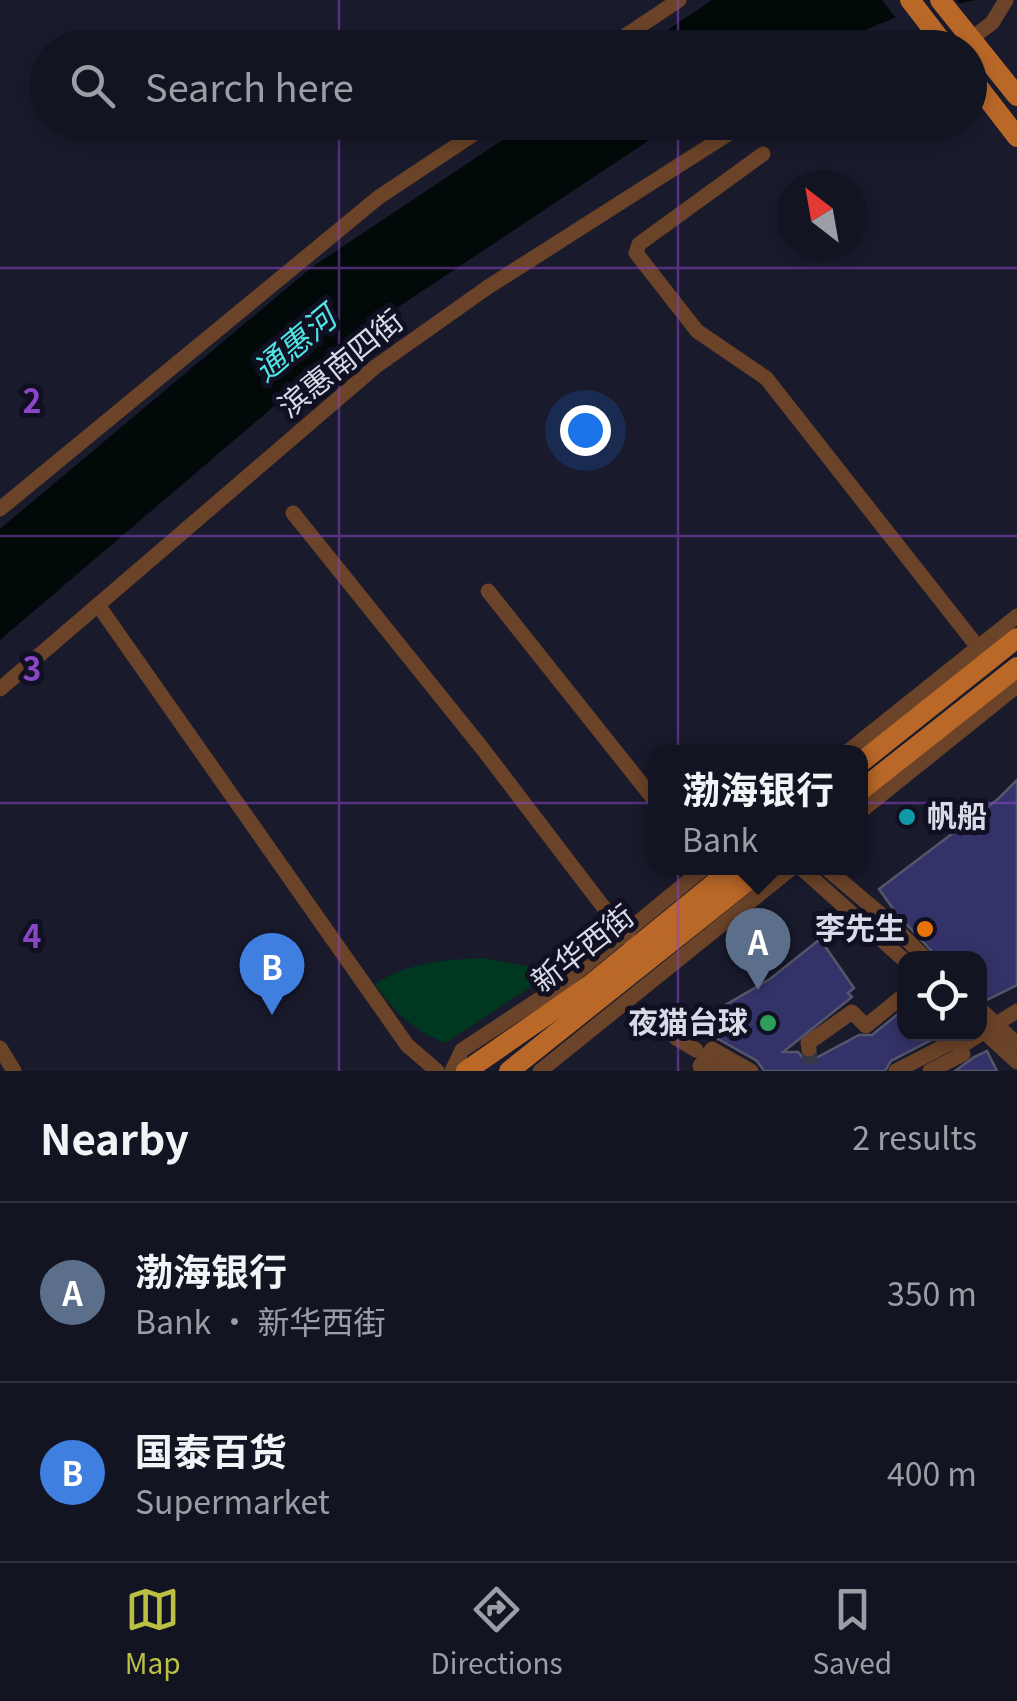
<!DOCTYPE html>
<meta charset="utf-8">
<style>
:root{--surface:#131421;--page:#20212e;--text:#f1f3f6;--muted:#9d9ea5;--line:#32333f;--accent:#bbc045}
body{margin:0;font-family:Georgia,"Noto Sans SC",serif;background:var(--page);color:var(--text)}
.controls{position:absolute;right:30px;bottom:30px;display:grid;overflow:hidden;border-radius:20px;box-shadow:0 5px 15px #0003}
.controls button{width:90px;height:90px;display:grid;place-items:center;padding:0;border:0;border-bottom:2px solid var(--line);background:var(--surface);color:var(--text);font:50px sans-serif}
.compass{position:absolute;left:777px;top:170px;width:90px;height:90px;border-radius:50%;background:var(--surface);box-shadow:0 5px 15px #0003;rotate:329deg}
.you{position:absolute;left:585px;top:430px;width:35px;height:35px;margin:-25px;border:8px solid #fff;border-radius:50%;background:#1a73e8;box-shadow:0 0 0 15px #1a73e833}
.badge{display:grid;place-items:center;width:65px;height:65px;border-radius:50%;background:var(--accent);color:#fff;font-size:32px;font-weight:700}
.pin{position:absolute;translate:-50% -82px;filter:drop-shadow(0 2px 5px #0008)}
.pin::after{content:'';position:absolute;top:52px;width:35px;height:30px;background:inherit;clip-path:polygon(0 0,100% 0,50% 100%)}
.popup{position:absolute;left:648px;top:745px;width:220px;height:130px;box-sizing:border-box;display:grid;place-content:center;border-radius:20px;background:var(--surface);filter:drop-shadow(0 2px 8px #0005);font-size:32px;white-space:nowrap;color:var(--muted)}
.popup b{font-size:38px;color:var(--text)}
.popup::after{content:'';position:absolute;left:50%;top:100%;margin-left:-20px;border:20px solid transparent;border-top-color:var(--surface)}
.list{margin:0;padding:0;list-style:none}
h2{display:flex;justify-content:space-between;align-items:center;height:130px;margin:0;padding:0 40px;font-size:42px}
h2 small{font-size:32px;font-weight:400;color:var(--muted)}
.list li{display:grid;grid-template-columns:65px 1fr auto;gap:30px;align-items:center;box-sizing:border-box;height:180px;padding:0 40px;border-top:2px solid var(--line)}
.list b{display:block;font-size:38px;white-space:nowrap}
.list p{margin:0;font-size:32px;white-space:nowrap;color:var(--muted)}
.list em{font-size:32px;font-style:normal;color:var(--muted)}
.icon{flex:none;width:55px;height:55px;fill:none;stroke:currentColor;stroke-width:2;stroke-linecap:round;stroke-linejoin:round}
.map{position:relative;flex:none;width:1017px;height:1071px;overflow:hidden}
.search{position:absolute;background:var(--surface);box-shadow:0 5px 15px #0003;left:30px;right:30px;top:30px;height:110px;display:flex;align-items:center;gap:25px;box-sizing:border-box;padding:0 35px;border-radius:55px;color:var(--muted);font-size:38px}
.sheet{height:490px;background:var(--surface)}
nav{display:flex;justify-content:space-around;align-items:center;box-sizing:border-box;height:140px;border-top:2px solid var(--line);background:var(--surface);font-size:28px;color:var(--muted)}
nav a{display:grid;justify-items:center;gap:5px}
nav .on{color:var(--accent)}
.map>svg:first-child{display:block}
.green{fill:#003721}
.water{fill:#010909}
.pier{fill:#191a2c}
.building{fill:#343369;stroke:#54566c;stroke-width:2.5}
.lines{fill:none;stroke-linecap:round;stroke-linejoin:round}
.minor-tunnel{stroke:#363748;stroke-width:15;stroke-dasharray:15 8;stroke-linecap:butt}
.minor{stroke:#6b4328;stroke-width:15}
.major{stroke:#ba6828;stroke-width:20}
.minor-bridge{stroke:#6b4328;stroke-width:15}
.grid{fill:none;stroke:#8946c5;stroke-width:2.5;stroke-opacity:0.55}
.culture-dot{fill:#0f9aa8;stroke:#101022;stroke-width:4}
.food-dot{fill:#e8710a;stroke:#101022;stroke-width:4}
.leisure-dot{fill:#2e9e5b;stroke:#101022;stroke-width:4}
.labels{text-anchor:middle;stroke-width:10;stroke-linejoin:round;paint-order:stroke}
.street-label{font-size:30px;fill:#d9dae7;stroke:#101022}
.poi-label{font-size:30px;font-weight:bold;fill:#d9dae7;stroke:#101022;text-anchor:end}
.water-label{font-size:32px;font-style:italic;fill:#50e1e3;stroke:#101022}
.grid-label{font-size:32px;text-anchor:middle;font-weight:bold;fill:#8946c5;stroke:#101022;stroke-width:10;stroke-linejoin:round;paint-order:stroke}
</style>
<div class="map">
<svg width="1017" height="1071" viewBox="0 0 1017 1071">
<rect width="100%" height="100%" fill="#191a2c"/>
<!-- green -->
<path class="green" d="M482 958 532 967 543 979 445 1043C412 1029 395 1013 375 984 409 962 443 960 482 958Z"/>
<!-- water -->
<g class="water">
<path d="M712 0H975L894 18 825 47 641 48Z"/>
<path d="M528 123H675L362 331 0 640V529L312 267Z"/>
</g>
<!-- pier -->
<path class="pier" d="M882 0H957L963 8 899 22Z"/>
<!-- building -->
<g class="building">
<path d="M1017 780V985L987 1000 980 998V958H938L896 913 879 889 998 799Z"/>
<path d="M820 939 854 988 848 993 852 997 783 1052H798L804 1059 812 1060 859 1035H872L904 1009V1034H933L937 1037 891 1061 885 1071H764L757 1061 718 1039 709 1038 717 1029 710 1014 770 979Z"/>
<path d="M987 1051 997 1071H955L974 1057Z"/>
</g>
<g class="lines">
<!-- minor-tunnel -->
<path class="minor-tunnel" d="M809 1049 811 1071"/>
<!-- minor -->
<g class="minor">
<path d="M607 48 679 0"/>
<path d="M958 48 992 23 1006 0"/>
<path d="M763 154 639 244 636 253 697 331 766 378 988 660"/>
<path d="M0 509 379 197 492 122"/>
<path d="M293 513 482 748 624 934 637 947"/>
<path d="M488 591 656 802"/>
<path d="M98 605 407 1045 437 1071"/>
<path d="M0 689 375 367 488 287 747 122"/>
<path d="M847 752 1017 616"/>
<path d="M860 812 1017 686"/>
<path d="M801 868 904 960"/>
<path d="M826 868 885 918 925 958"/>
<path d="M980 1009 1017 1044"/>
<path d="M980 1028 1017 1062"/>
<path d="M676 1038 696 1050"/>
<path d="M0 1048 14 1071"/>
<path d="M809 1049 808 1043 852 1012 866 1026 904 995"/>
<path d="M714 1061 732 1071"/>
<path d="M452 1071 462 1050 564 983 704 868"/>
<path d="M540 1071 792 868"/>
<path d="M896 1071 956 1040"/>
</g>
<!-- major -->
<g class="major">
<path d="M910 0 947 48"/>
<path d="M940 0 1017 96"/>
<path d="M970 76 1017 137"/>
<path d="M860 763 1017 638"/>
<path d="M860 791 1017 667"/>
<path d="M466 1071 590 985 733 868"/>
<path d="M509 1071 764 868"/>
</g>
<!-- minor-bridge -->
<g class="minor-bridge">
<path d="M960 1047 1017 1011"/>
<path d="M709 1071 700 1066 712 1049 751 1071"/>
<path d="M930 1071 963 1054 958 1043"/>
</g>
</g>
<!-- grid -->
<path class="grid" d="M339 0V48M678 0V48M339 122V1071M678 122V1071M0 268H1017M0 536H1017M0 803H1017"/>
<!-- markers -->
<circle class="culture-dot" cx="907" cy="817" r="10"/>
<circle class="food-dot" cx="925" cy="929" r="10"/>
<circle class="leisure-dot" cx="768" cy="1023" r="10"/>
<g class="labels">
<!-- street labels -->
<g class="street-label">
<text transform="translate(341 364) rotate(-39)" y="10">滨惠南四街</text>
<text transform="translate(583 949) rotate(-38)" y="10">新华西街</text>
</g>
<!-- poi labels -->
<g class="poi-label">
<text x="927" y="827" text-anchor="start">帆船</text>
<text x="905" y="939">李先生</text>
<text x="748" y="1033">夜猫台球</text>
</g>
<!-- water labels -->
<g class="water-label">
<text transform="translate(295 344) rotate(-40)" y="11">通惠河</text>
</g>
</g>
<g class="grid-label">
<text x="32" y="413">2</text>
<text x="32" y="681">3</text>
<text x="32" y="948">4</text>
</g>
</svg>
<div class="controls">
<button><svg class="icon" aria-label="locate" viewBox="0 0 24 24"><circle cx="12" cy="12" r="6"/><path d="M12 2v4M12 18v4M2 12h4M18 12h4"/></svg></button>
</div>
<svg class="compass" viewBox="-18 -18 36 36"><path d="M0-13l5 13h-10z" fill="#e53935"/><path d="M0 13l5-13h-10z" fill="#9d9ea5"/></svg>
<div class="you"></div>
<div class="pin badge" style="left:758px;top:990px;background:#5c6f8a">A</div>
<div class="popup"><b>渤海银行</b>Bank</div>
<div class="pin badge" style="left:272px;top:1015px;background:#3f7fe0">B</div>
<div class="search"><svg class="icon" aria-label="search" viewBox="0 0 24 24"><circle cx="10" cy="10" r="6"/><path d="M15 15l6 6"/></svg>Search here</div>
</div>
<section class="sheet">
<h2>Nearby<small>2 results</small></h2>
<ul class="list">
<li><span class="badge" style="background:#5c6f8a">A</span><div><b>渤海银行</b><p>Bank · 新华西街</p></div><em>350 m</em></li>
<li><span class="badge" style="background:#3f7fe0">B</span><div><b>国泰百货</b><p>Supermarket</p></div><em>400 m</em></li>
</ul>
</section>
<nav>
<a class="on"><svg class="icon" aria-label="map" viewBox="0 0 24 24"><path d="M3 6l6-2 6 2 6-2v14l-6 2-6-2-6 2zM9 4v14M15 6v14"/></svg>Map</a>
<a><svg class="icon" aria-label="directions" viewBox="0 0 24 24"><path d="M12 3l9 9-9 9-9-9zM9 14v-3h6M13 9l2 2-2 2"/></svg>Directions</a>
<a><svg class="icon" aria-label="saved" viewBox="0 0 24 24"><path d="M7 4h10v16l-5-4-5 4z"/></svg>Saved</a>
</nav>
